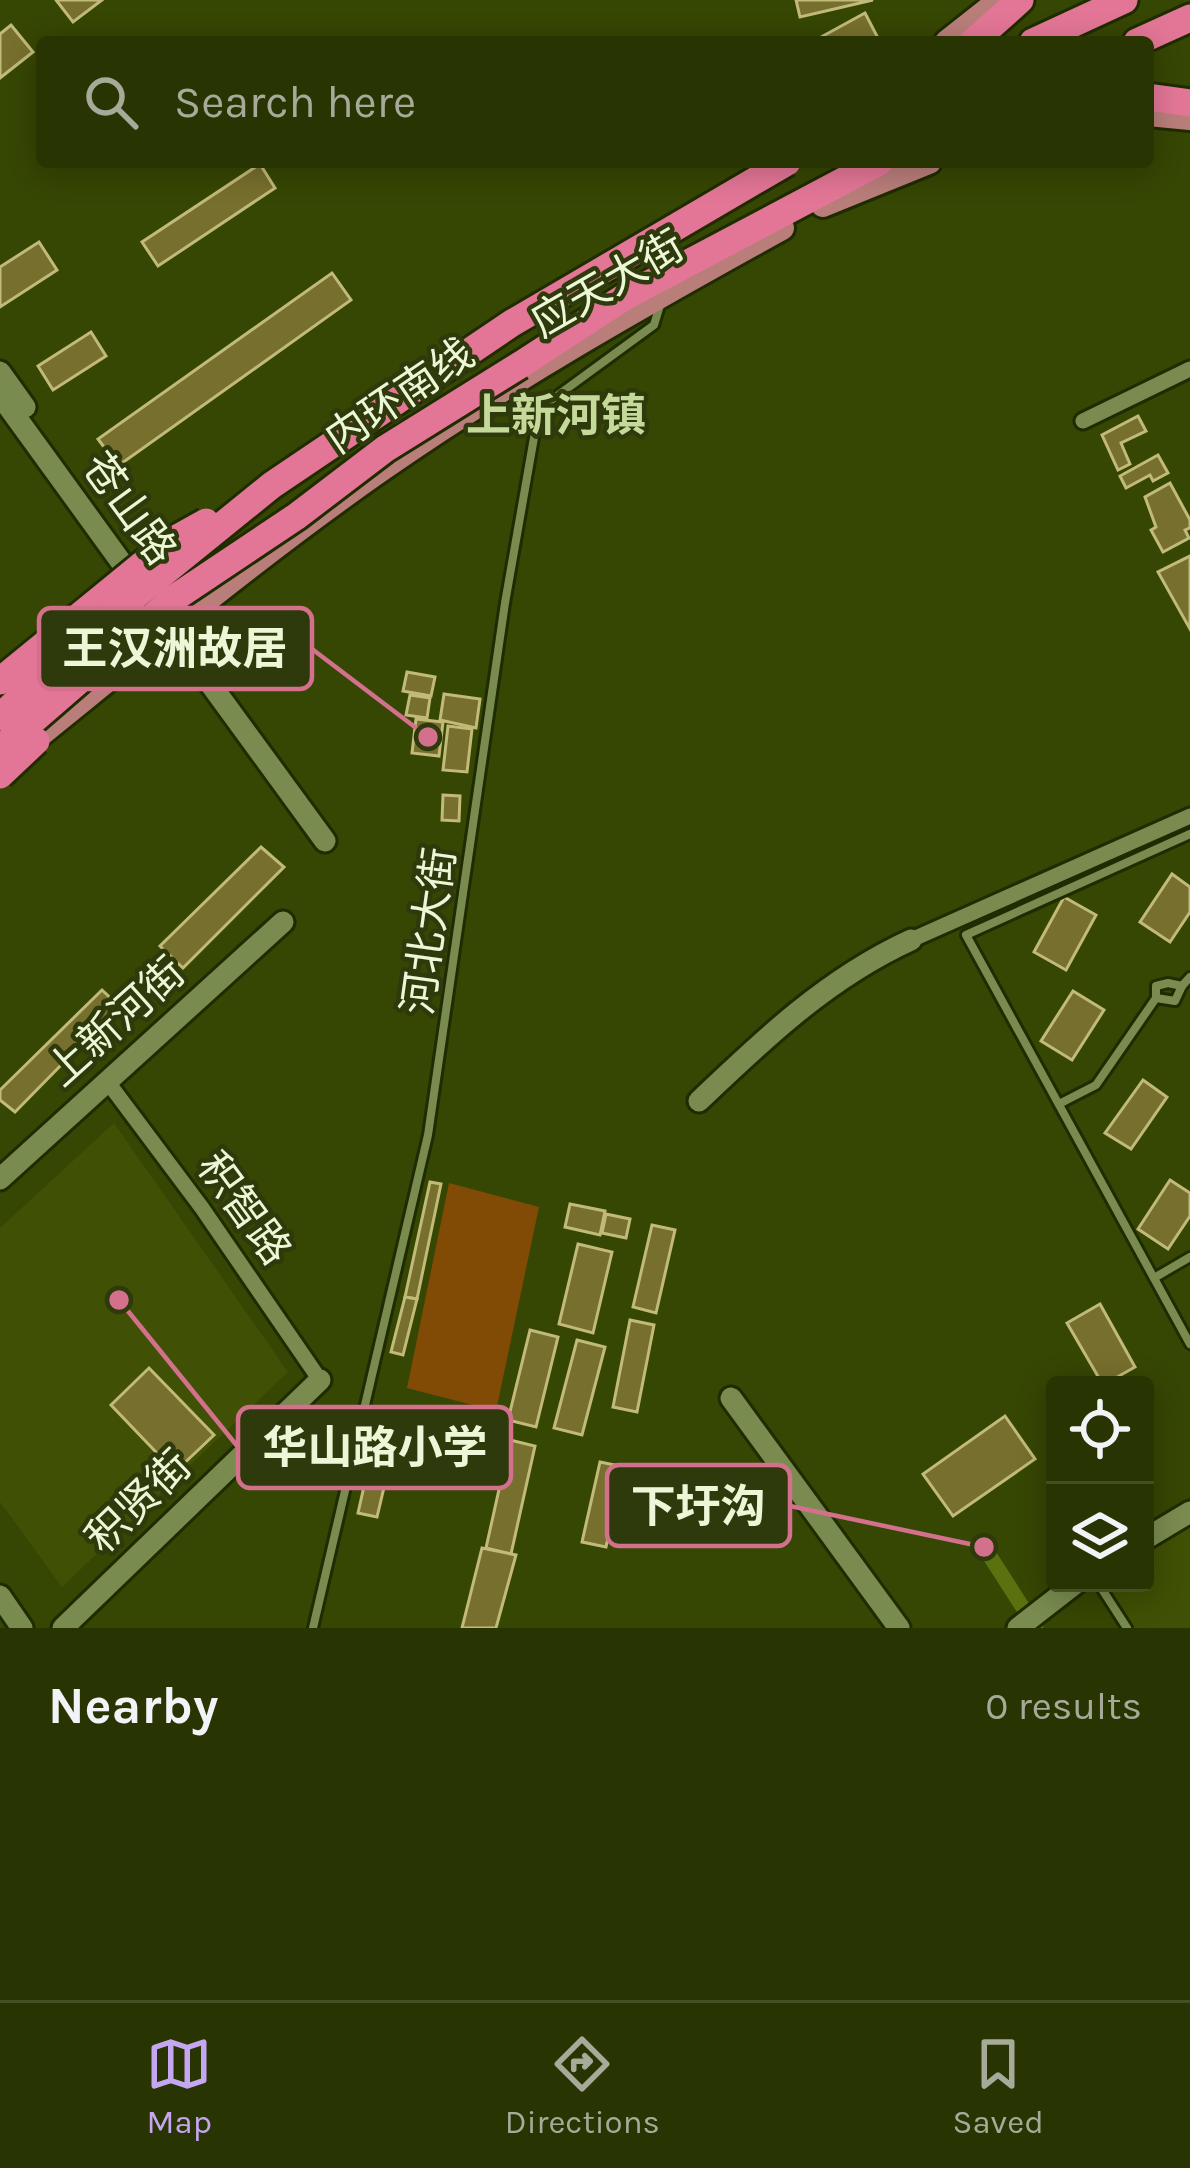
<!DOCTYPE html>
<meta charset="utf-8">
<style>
:root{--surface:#283402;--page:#303c0c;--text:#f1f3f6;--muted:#a5aa99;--line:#444f24;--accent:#c5a6f1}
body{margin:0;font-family:Karla,"Noto Sans SC",sans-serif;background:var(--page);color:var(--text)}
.controls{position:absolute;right:36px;bottom:36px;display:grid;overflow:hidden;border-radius:12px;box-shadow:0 6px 30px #0003}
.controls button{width:108px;height:108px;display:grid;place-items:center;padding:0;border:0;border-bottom:3px solid var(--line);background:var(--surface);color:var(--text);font:60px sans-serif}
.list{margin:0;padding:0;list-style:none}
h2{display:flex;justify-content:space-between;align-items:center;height:156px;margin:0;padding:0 48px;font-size:51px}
h2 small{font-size:39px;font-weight:400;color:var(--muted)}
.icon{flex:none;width:66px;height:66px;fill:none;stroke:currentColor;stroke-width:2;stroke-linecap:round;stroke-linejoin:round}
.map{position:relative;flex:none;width:1190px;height:1628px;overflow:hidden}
.search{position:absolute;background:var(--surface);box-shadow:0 6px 30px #0003;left:36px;right:36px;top:36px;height:132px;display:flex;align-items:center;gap:30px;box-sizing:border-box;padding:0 42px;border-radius:12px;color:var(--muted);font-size:45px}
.sheet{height:372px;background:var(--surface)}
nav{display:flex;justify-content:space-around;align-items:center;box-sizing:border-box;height:168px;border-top:3px solid var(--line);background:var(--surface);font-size:33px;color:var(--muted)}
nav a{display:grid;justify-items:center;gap:6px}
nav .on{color:var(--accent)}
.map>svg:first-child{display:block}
.built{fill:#405004}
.green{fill:#824b05}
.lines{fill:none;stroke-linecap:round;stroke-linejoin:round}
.canal{stroke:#5a7110;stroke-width:15}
.building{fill:#766f2d;stroke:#c1ba78;stroke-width:3}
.lane-casing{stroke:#1f2b00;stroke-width:14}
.street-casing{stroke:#1f2b00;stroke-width:21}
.secondary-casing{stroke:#1f2b00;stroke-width:27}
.primary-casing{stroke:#1f2b00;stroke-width:30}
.highway-casing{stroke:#1f2b00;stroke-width:33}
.lane{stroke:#798b4f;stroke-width:8}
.street{stroke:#798b4f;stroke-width:15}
.secondary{stroke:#798b4f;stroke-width:21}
.primary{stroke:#b97e7a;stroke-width:24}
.highway{stroke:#e37696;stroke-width:27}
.highway-bridge-casing{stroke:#1f2b00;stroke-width:33;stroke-linecap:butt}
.highway-bridge{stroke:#e37696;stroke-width:27}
.labels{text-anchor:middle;stroke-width:9;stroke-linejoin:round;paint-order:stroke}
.street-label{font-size:42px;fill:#ecf7d7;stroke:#2e3a0b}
.neighbourhood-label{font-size:45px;font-weight:bold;fill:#c5da9a;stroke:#2e3a0b}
.leader{fill:none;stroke:#d3718d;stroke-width:4.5}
.callout-dot{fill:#d3718d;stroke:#2e3a0b;stroke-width:4.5}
.callout{fill:#2e3a0b;stroke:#d3718d;stroke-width:4.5}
.callout-label{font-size:45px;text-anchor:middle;font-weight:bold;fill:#ecf7d7}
</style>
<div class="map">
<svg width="1190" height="1628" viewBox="0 0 1190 1628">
<rect width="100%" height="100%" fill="#364603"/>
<!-- built -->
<g class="built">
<path d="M114 1123 288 1372 62 1587 0 1502V1228Z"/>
<path d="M1190 1512V1628H1127L1098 1583H1145V1539Z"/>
</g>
<!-- green -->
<path class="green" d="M449 1183 539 1207 496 1411 407 1388Z"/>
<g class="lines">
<!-- canal -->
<path class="canal" d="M984 1547 1036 1628"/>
</g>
<!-- building -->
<g class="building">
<path d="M56 0H102L73 22Z"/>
<path d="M796 0H873L800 17Z"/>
<path d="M865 13 880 42H812Z"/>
<path d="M11 25 33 52 0 78V34Z"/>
<path d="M260 164 275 188 158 266 142 242Z"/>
<path d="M39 242 57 270 0 307V267Z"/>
<path d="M332 273 351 300 118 466 98 439Z"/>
<path d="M91 332 106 356 53 390 38 366Z"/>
<path d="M1138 416 1146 431 1121 443 1130 464 1118 470 1102 435Z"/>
<path d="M1158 455 1168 473 1153 481 1150 475 1126 488 1120 476Z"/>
<path d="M1170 483 1190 520V528L1185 530 1189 538 1163 552 1151 530 1156 527 1145 497Z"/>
<path d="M1190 556V629L1158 572Z"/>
<path d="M407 672 435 677 431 696 403 691Z"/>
<path d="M444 694 480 699 476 728 440 720Z"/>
<path d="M410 695 430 698 427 718 406 715Z"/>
<path d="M416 719 443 722 439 756 412 753Z"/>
<path d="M448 726 472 729 467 772 443 770Z"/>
<path d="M443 795 460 796 459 821 442 820Z"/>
<path d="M261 847 284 867 183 968 160 946Z"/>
<path d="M1172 874 1190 887V912L1170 942 1140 922Z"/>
<path d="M1064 897 1096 915 1066 970 1034 952Z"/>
<path d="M102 990 119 1006 15 1112 0 1100V1090Z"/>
<path d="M1073 991 1104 1010 1072 1060 1041 1041Z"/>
<path d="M1143 1080 1167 1097 1131 1149 1105 1133Z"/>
<path d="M1170 1180 1190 1193V1216L1168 1249 1138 1229Z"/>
<path d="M430 1182 441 1184 417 1299 405 1297Z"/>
<path d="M570 1204 605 1211 600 1235 565 1227Z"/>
<path d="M606 1214 630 1219 626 1238 602 1233Z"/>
<path d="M652 1225 675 1230 656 1313 633 1307Z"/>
<path d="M578 1244 612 1252 593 1333 559 1324Z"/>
<path d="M405 1297 417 1299 403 1355 391 1352Z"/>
<path d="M1100 1304 1135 1367 1103 1385 1067 1323Z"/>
<path d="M630 1320 654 1325 637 1412 613 1407Z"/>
<path d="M530 1330 558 1337 536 1427 508 1420Z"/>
<path d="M577 1340 605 1347 582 1435 554 1428Z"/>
<path d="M149 1368 214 1435 175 1472 111 1405Z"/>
<path d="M380 1415 400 1420 377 1517 358 1513Z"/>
<path d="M1005 1416 1035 1459 953 1516 923 1474Z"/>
<path d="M510 1440 535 1446 511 1554 486 1548Z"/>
<path d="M600 1462 624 1467 606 1547 582 1542Z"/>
<path d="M482 1548 516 1555 496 1628H462Z"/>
</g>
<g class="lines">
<defs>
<g id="lane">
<path d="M1190 834 966 935 1190 1344"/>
<path d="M1156 998 1175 1001 1182 986"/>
<path d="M1059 1104 1096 1085 1156 998V986L1168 983 1182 986 1190 977"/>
<path d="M1154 1278 1190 1257"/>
<path d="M1098 1583 1127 1628"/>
<path d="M313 1628 428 1135 505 603 539 409 654 325 661 302"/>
</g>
<g id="street">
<path d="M1083 421 1190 369"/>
<path d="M911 940 1190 816"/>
<path d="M107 1081 202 1208 320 1380"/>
</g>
<g id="secondary">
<path d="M0 372 25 407"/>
<path d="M0 395 137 584"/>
<path d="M163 619 325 841"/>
<path d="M699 1101C765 1038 828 978 911 940"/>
<path d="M0 1179 283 922"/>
<path d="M731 1398 899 1628"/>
<path d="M1145 1539 1190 1512"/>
<path d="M0 1596 22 1628"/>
<path d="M63 1628 320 1380"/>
<path d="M1018 1628 1076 1583"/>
</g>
<g id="primary">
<path d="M947 42 1000 0"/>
<path d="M1148 114 1190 118"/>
<path d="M823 205 929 162"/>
<path d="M21 750C139 655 257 556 382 469 510 380 646 303 782 228"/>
</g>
<g id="highway">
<path d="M973 42 1020 0"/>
<path d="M1033 42 1124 0"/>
<path d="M1137 42 1190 18"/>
<path d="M1148 97 1190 103"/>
<path d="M520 365 626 296 879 162"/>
</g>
</defs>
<!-- lane casing -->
<use href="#lane" class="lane-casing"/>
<!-- street casing -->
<use href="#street" class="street-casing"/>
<!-- secondary casing -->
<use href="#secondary" class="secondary-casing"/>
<!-- primary casing -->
<use href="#primary" class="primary-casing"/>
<!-- highway casing -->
<use href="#highway" class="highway-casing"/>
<!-- lane -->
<use href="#lane" class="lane"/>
<!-- street -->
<use href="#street" class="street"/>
<!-- secondary -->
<use href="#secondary" class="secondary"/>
<!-- primary -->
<use href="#primary" class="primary"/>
<!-- highway -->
<use href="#highway" class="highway"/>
<defs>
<g id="highway-bridge">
<path d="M0 681 170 542 206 522"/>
<path d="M0 717 99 625 272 485 512 323 787 162"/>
<path d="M0 749 173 599 297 516 385 449 520 365"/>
<path d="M0 775 36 741"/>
</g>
</defs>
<!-- highway-bridge casing -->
<use href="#highway-bridge" class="highway-bridge-casing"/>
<!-- highway-bridge -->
<use href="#highway-bridge" class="highway-bridge"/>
</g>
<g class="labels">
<!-- street labels -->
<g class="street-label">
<text transform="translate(607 283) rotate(-30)" y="15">应天大街</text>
<text transform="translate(399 395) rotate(-34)" y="15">内环南线</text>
<text transform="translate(130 508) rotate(54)" y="15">苍山路</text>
<text transform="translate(428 931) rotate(-82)" y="15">河北大街</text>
<text transform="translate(115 1021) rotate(-42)" y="15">上新河街</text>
<text transform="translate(245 1208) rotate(54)" y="15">积智路</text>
<text transform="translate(138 1501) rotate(-44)" y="15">积贤街</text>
</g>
<!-- neighbourhood labels -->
<g class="neighbourhood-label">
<text x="556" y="431">上新河镇</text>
</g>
</g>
<!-- callouts -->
<path class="leader" d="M428 737L312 649M119 1300L238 1447M984 1547L790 1506"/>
<g class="callout-dot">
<circle cx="428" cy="737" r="12"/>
<circle cx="119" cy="1300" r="12"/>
<circle cx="984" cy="1547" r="12"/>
</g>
<g class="callout">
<rect x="39" y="608" width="273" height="81" rx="12"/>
<rect x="238" y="1407" width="273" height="81" rx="12"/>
<rect x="607" y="1465" width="183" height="81" rx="12"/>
</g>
<g class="callout-label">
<text x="175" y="664">王汉洲故居</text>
<text x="375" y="1463">华山路小学</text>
<text x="698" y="1522">下圩沟</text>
</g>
</svg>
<div class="controls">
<button><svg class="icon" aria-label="locate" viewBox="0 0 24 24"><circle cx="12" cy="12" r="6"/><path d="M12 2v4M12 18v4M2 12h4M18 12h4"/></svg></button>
<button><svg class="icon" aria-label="layers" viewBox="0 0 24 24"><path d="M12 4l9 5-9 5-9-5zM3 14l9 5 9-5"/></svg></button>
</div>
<div class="search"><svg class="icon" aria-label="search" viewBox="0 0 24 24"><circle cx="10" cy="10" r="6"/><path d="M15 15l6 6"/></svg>Search here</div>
</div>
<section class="sheet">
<h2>Nearby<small>0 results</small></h2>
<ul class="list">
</ul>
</section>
<nav>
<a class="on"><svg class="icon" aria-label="map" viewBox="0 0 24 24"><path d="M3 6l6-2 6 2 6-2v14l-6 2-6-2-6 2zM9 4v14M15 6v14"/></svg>Map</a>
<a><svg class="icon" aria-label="directions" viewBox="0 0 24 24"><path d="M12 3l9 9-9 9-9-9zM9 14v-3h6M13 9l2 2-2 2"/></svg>Directions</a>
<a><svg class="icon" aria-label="saved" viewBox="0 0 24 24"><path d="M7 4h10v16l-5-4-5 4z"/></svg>Saved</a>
</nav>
